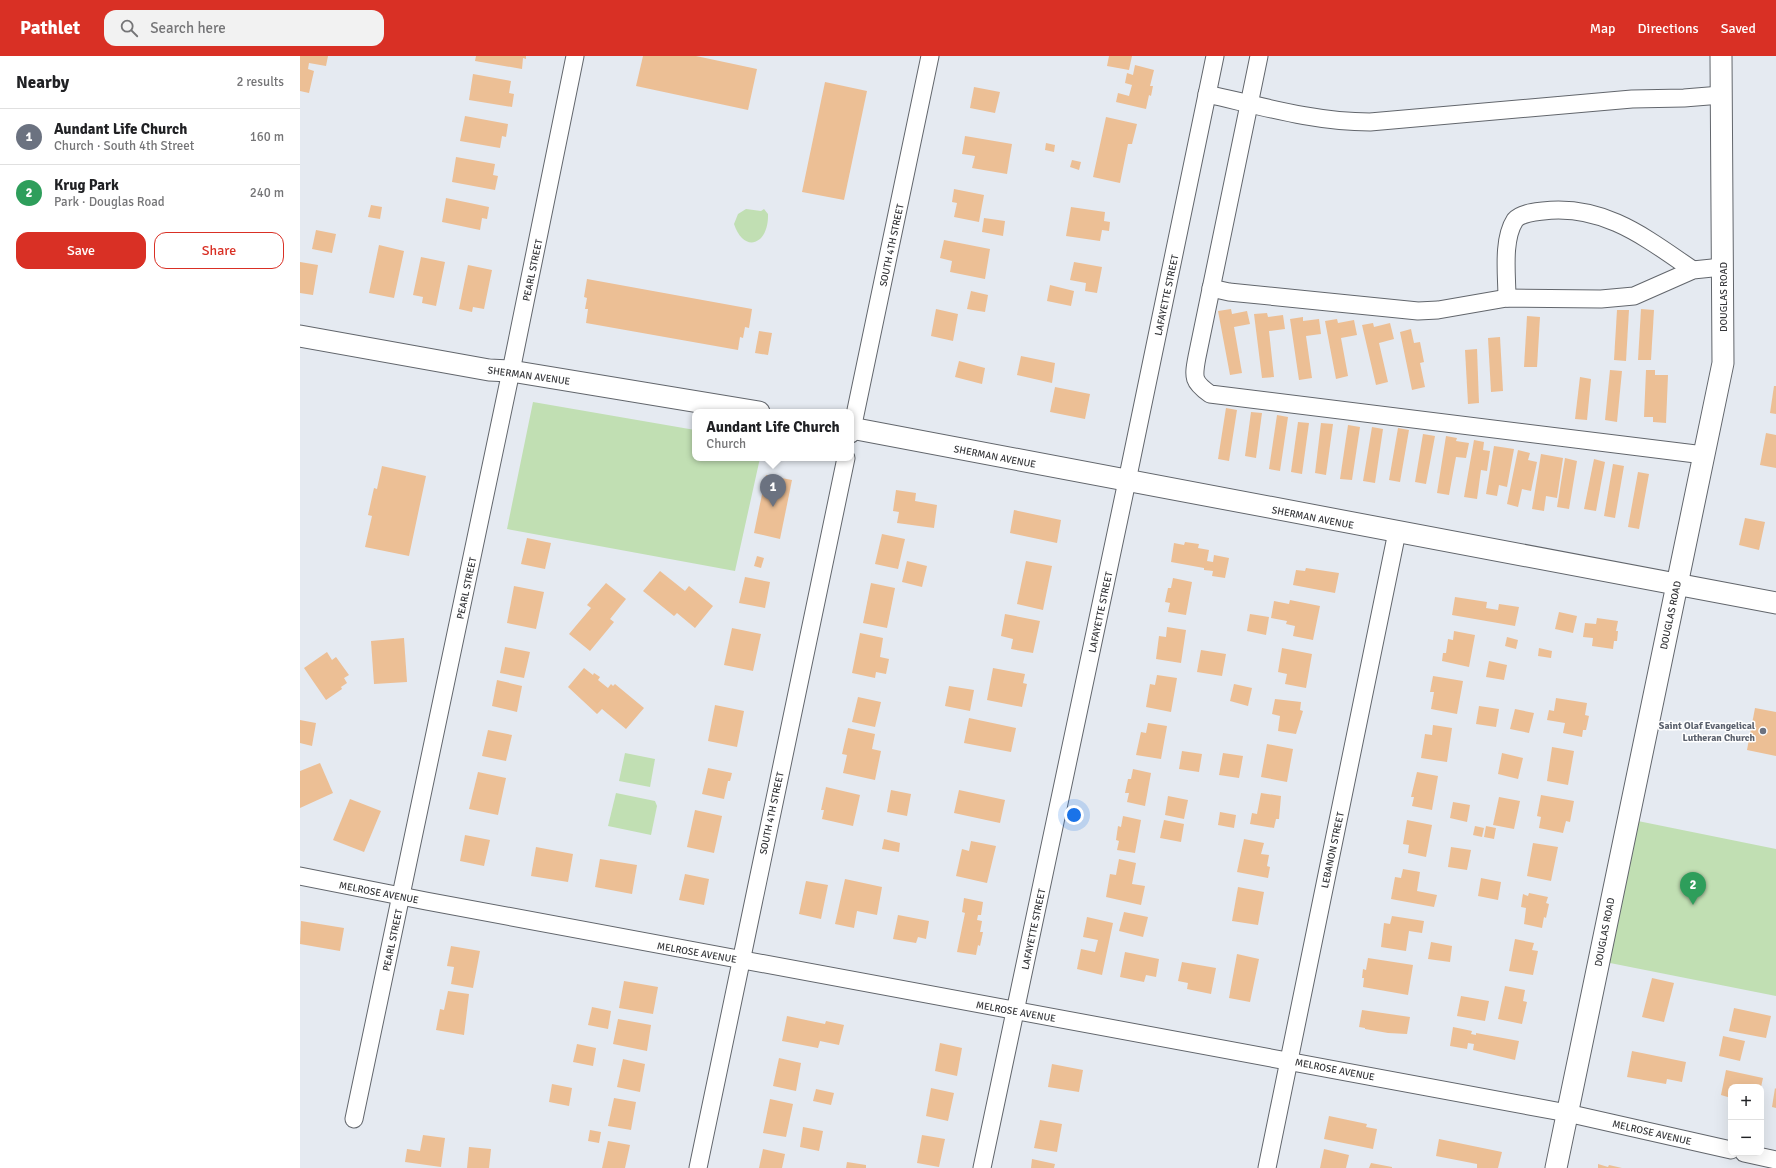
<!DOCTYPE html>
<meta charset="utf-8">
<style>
:root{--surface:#fff;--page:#f2f2f2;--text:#202124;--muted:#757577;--line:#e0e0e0;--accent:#d93025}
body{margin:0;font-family:Signika,sans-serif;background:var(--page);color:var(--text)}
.controls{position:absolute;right:12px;bottom:12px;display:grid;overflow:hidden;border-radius:8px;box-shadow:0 4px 16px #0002}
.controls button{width:36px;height:36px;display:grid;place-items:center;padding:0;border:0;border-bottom:1px solid var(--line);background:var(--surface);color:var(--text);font:20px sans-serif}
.you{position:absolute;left:774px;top:759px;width:14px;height:14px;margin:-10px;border:3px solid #fff;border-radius:50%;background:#1a73e8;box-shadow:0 0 0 6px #1a73e833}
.badge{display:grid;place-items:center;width:26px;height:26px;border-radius:50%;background:var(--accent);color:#fff;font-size:13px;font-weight:700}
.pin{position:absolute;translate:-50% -33px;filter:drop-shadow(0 1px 2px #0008)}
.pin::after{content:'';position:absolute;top:21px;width:14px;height:12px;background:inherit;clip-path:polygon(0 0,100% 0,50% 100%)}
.popup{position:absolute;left:392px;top:353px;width:162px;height:52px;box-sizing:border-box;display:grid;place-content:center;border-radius:8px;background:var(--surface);filter:drop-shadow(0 1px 3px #0005);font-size:13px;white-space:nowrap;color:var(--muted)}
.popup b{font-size:15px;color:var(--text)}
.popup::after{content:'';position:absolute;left:50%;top:100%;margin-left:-8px;border:8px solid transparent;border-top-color:var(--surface)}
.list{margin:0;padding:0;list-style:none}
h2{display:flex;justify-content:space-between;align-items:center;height:52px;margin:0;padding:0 16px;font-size:17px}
h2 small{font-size:13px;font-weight:400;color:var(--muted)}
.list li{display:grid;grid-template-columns:26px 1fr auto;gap:12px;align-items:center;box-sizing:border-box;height:56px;padding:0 16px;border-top:1px solid var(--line)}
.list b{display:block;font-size:15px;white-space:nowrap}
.list p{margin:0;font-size:13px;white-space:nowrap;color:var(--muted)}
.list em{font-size:13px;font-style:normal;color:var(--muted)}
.actions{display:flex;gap:8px;padding:12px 16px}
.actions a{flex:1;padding:9px 0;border:1px solid var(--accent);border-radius:12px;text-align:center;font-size:14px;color:var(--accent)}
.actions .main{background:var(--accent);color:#fff}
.icon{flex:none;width:22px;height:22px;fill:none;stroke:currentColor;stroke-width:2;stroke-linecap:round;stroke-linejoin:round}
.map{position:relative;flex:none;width:1476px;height:1112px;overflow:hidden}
header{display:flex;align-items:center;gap:24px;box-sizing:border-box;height:56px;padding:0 20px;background:var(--accent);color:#fff}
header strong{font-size:19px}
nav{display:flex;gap:22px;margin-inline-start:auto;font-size:14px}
.search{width:280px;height:36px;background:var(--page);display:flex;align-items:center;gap:10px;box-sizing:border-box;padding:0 14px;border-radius:12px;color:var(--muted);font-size:15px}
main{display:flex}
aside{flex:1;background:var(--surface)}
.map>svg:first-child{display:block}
.green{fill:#c1dfb3}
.building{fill:#ecbf95}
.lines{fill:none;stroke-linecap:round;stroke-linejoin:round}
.minor-casing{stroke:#62666c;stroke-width:19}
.tertiary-casing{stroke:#62666c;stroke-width:23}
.minor{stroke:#fff;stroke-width:17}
.tertiary{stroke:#fff;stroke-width:21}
.worship-dot{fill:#6b7280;stroke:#fff;stroke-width:1.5}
.labels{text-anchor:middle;stroke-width:3;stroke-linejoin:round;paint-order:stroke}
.street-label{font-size:10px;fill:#36373a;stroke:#fff}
.worship-label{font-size:10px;font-weight:bold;fill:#5b616d;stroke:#fff;text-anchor:end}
</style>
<header>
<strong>Pathlet</strong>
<div class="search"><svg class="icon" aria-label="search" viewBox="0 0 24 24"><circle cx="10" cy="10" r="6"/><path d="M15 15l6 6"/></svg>Search here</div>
<nav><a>Map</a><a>Directions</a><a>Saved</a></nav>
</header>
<main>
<aside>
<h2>Nearby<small>2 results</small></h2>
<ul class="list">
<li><span class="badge" style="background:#6b7280">1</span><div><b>Aundant Life Church</b><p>Church · South 4th Street</p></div><em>160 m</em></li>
<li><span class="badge" style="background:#2e9e5b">2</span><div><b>Krug Park</b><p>Park · Douglas Road</p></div><em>240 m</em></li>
</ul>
<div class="actions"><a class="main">Save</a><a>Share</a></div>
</aside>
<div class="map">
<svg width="1476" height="1112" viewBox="0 0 1476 1112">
<rect width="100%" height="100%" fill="#e5eaf1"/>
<!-- green -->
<g class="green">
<path d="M446 153 461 155 464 153 468 158C469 189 444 198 434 168L438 158Z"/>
<path d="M233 346 395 374V402H460L435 515 207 473Z"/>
<path d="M325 697 355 703 350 731 319 725Z"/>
<path d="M316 737 355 745 357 750 351 779 308 770Z"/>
<path d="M1328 763 1476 793V940L1300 905Z"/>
</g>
<!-- building -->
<g class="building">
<path d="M0 0H28L26 10 9 7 8 13 14 15 9 37 0 35Z"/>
<path d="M176 0H226V3L223 2 222 13 175 5Z"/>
<path d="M343 0H396L457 13 448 54 336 30Z"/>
<path d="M809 0H832L829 14 807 10Z"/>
<path d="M835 9 854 14 850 30H853L851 40 849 39 846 53 816 46 818 37 829 40 832 29 825 27 827 17 833 19Z"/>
<path d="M173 18 211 25 209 37 214 38 212 51 169 44Z"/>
<path d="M525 26 567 35 544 144 502 136Z"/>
<path d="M674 31 700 36 695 57 670 52Z"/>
<path d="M165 60 208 68 206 81 202 80 200 92 160 85Z"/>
<path d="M806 61 837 68 832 88H828L820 127 793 121Z"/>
<path d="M665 80 712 88 707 118 672 112 675 100 662 98Z"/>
<path d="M746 87 755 89 754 96 745 94Z"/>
<path d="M156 101 195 108 193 119 198 120 195 134 152 126Z"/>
<path d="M772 104 781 106 779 114 770 111Z"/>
<path d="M654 133 684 139 679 166 654 161 657 147 652 146Z"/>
<path d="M146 142 189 151 187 163 182 162 180 174 142 166Z"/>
<path d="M71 149 82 151 80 163 68 161Z"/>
<path d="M771 151 805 156 804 165 810 166 809 175 802 174 800 185 766 180Z"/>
<path d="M684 162 705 165 703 180 682 176Z"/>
<path d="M16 174 36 178 32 197 12 193Z"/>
<path d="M644 184 690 193 685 223 650 216 652 205 640 202Z"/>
<path d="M79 189 104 195 94 242 69 237Z"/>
<path d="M121 201 145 206 136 250 122 247 123 241 113 239Z"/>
<path d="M0 206 18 209 13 239 0 237Z"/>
<path d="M774 206 802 211 797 237 785 235 786 227 770 224Z"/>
<path d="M168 209 192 214 184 253 173 251 172 256 159 253Z"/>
<path d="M287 223 452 253 449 272 445 271 443 282 440 281 438 294 286 267 288 253H285L287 242 284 241Z"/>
<path d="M750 229 774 235 771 250 747 245Z"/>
<path d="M671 235 688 239 685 256 667 253Z"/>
<path d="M636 253 658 258 653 285 631 280Z"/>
<path d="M931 253 932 258 947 255 950 268 934 271 942 317 930 319 918 255Z"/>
<path d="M1341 253 1354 254 1351 304H1338Z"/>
<path d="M1317 254H1329L1326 305 1314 304Z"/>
<path d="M967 257 968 261 983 259 985 273 969 275 974 321 962 322 954 258Z"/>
<path d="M1227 260 1240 261 1237 311H1224Z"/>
<path d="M1003 261V265L1019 263 1021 278 1006 280 1012 322 999 324 990 263Z"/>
<path d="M1037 263 1038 267 1054 264 1057 279 1041 282 1048 320 1036 323 1025 265Z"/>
<path d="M1073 267 1074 271 1090 267 1094 283 1079 287 1088 326 1076 329 1062 269Z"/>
<path d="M1111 273 1114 287 1120 286 1124 306 1120 307 1125 331 1112 334 1100 276Z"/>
<path d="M459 275 472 277 468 299 455 297Z"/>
<path d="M1200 281 1203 335 1191 336 1188 282Z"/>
<path d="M1177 293 1179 347 1168 348 1165 294Z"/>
<path d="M721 300 755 307 752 327 717 319Z"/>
<path d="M659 305 685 312 682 328 655 321Z"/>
<path d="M1310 314 1322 315 1317 366 1305 364Z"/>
<path d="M1346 314H1355V319H1368L1366 367 1353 366V361H1344Z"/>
<path d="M1280 321 1291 323 1287 364 1275 363Z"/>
<path d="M1474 330H1476V358L1470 357Z"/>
<path d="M755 331 790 338 785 363 750 356Z"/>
<path d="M926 352 937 354 929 405 918 403Z"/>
<path d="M951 356 962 357 956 402 945 400Z"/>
<path d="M977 359 988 361 980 415 969 413Z"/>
<path d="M998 366 1009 367 1002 418 991 416Z"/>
<path d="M1021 367 1033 368 1026 419 1015 417Z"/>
<path d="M1048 369 1060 371 1052 424 1040 423Z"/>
<path d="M1072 371 1083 373 1075 427 1063 425Z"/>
<path d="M1098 372 1109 374 1100 426 1089 424Z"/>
<path d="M1466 377 1476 379V412L1460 409Z"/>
<path d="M1123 378 1135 380 1126 428 1115 426Z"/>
<path d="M1146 380 1157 382 1156 385 1169 387 1166 402 1156 401 1149 439 1137 437Z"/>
<path d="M1174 384 1184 386 1183 394 1190 395 1187 415 1181 414 1177 443 1164 441Z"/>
<path d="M1194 390 1214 393 1207 431 1199 429 1197 440 1186 438Z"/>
<path d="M1218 394 1230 397 1228 404 1237 406 1231 435 1222 433 1218 451 1207 448Z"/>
<path d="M1241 398 1263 402 1257 442 1246 440 1244 455 1232 453Z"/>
<path d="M1265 402 1277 405 1269 453 1257 451Z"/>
<path d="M1294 403 1305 406 1296 455 1284 453Z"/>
<path d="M1313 408 1324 410 1315 462 1304 460Z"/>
<path d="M82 410 126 420 109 500 65 491 72 460 68 459 74 432 77 433Z"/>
<path d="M1338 416 1349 418 1339 473 1328 471Z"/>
<path d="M466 419 492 424 480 483 454 477Z"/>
<path d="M596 434 616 437 615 445 637 449 634 472 597 467 599 456 593 455Z"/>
<path d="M714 454 761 464 757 487 710 477Z"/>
<path d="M1445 462 1465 466 1459 494 1439 489Z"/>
<path d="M582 478 605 483 598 513 575 508Z"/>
<path d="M227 482 251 487 245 513 221 508Z"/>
<path d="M885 486 899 488 898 492 909 494 907 505 913 506 914 499 929 502 925 522 912 520 913 515 904 514V512L871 506 874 487 884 489Z"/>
<path d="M457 500 464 502 461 512 454 510Z"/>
<path d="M607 505 627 510 622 531 602 526Z"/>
<path d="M726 505 752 510 743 554 717 548Z"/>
<path d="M1006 512 1039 517 1035 537 993 529 996 514 1005 515Z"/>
<path d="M360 515 385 535 389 530 413 550 395 572 377 557 374 560 343 535Z"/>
<path d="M445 521 470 526 465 552 439 547Z"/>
<path d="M873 522 892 526 886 559 868 556 870 547 865 546 868 532H871Z"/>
<path d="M306 527 326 543 310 563 314 566 290 595 269 578 291 552 287 549Z"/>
<path d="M571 527 595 532 587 572 563 567Z"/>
<path d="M214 530 244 536 236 573 207 567Z"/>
<path d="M1155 541 1187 546 1186 552 1198 554 1199 548 1219 551 1215 570 1152 559Z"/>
<path d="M990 544 1020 550 1013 584 993 580 995 570 986 568 987 565 971 562 974 545 989 548Z"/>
<path d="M1259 556 1277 560 1273 577 1255 573Z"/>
<path d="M705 558 740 565 733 597 711 593 713 583 701 580Z"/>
<path d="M950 558 969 561 966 579 947 575Z"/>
<path d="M1297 562 1318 565 1316 575H1318L1317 585H1314L1313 593 1292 590 1293 582 1283 581 1285 567 1296 568Z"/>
<path d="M867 571 886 574 881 607 856 603 859 580 866 581Z"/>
<path d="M432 572 461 578 453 615 424 609Z"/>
<path d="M1154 575 1175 579 1169 611 1142 605 1143 597H1146L1148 583 1153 584Z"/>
<path d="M560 577 583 582 580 601 589 603 586 618 576 616 575 622 552 617Z"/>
<path d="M1207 581 1218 584 1216 593 1205 590Z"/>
<path d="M104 582 107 626 74 628 71 585Z"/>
<path d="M205 591 230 596 224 622 200 617Z"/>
<path d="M982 592 1012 598 1006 632 985 628 987 618 978 616Z"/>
<path d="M1239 592 1252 595 1251 602 1238 600Z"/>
<path d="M901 594 926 598 922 620 897 616Z"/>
<path d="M27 596 32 604 36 601 49 619 44 622 47 627 41 631 42 633 26 644 4 612Z"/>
<path d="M1189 605 1207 609 1204 624 1186 621Z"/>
<path d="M284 612 293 619 294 617 300 621 298 624 308 632 311 628 313 630 315 628 344 652 326 673 302 653 297 658 268 631Z"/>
<path d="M693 612 725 618 723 627 727 628 722 651 687 644Z"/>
<path d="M857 619 877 622 871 656 846 651 850 628 855 629Z"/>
<path d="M1133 620 1163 625 1157 658 1131 653 1134 636H1130Z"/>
<path d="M197 624 222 630 217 656 192 650Z"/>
<path d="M934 628 952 632 948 650 930 645Z"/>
<path d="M649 630 674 634 670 655 645 650Z"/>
<path d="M558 641 581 646 575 671 552 666Z"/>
<path d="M1256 642 1287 647 1285 659 1289 660 1286 674H1283L1282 681 1263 677 1265 667 1247 664 1249 654 1254 655Z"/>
<path d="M975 643 1001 646 1000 654 1003 655 996 678 978 675 980 660 972 658Z"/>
<path d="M415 649 444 655 437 691 408 685Z"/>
<path d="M1179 650 1199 653 1196 671 1176 668Z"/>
<path d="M1455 652 1476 656V700L1447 694Z"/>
<path d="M1215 653 1234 657 1229 677 1210 673Z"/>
<path d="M669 662 716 672 711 696 664 687Z"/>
<path d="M0 664 16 667 12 690 0 687Z"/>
<path d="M848 667 867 670 861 703 836 699 841 676 846 677Z"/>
<path d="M1133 669 1152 672 1147 706 1121 702 1125 678 1132 679Z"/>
<path d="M548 672 575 678 572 693 581 695 575 724 543 717 547 699 542 698Z"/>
<path d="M188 674 212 679 206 705 182 700Z"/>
<path d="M967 688 993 693 987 726 961 721Z"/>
<path d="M1252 691 1274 695 1268 729 1247 725Z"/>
<path d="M882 695 902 698 899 716 879 713Z"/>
<path d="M923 697 943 700 939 722 919 719Z"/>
<path d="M1202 697 1223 702 1218 723 1198 718Z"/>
<path d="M20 707 33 737 0 752V715Z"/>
<path d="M408 712 432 717 430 725H428L424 743 402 738Z"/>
<path d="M833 713 851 717 845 750 827 746 829 737H825L828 723H831Z"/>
<path d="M178 716 206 722 198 759 169 753Z"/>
<path d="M1117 716 1138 720 1132 754 1112 750 1114 741H1111Z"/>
<path d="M526 731 560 739 553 770 522 763 524 754H521Z"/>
<path d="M591 734 611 738 607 760 587 756Z"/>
<path d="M659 734 705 744 700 767 654 757Z"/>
<path d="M961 737 981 740 979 763H976L974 772 950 768 952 757 957 758Z"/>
<path d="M1241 739 1274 745 1270 766 1266 765 1263 777 1239 772 1241 761 1237 760Z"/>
<path d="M868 740 888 744 884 763 865 759Z"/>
<path d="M1199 741 1220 745 1214 773 1193 769Z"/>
<path d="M50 743 81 755 64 796 33 784Z"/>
<path d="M1153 746 1170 749 1167 766 1150 762Z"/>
<path d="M395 754 422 760 414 797 387 791Z"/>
<path d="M920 756 936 759 934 772 918 769Z"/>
<path d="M823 760 841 764 835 797 817 794 819 785 816 784 818 770 821 771Z"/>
<path d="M864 764 884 768 881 786 860 782Z"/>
<path d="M1107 764 1132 769 1126 801 1108 797 1109 789 1103 788Z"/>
<path d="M1175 770 1184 772 1182 781 1173 779Z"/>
<path d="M1186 770 1196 772 1194 783 1184 781Z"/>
<path d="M165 779 190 784 184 810 160 805Z"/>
<path d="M584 783 600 787 599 796 582 793Z"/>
<path d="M944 783 964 787 961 798 969 799 967 810 970 811 968 822 937 816Z"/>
<path d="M671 785 696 790 687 827 656 820 662 793 669 795Z"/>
<path d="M1233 787 1258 791 1251 825 1227 820Z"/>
<path d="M236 791 273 798 268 826 231 820Z"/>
<path d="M1151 791 1171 794 1167 814 1148 811Z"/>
<path d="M300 803 337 809 332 838 295 831Z"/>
<path d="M819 803 836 807 832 828 845 830 841 849 806 841 810 818 816 819Z"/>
<path d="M1103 813 1120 816 1117 835 1137 839 1134 851 1091 843 1095 821 1101 822Z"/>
<path d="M385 818 409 823 404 849 379 844Z"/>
<path d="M1181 822 1201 826 1198 844 1178 840Z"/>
<path d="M545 823 582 831 577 859 557 855 554 872 535 868Z"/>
<path d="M506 825 528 829 521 863 499 858Z"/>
<path d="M938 831 964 836 958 869 932 865Z"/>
<path d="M1229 837 1248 841 1246 847 1249 848 1246 862 1244 861 1242 872 1224 868 1226 852 1221 851 1223 838 1228 840Z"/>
<path d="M664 842 683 846 681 859H678L677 864 682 865 680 876H683L680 890 678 889 676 899 657 896 665 857 662 856Z"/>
<path d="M824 856 848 861 843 881 819 875Z"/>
<path d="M598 859 629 865 626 883 618 881 616 887 593 883Z"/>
<path d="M1092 860 1124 865 1122 877 1109 875 1106 895 1081 891 1084 867 1090 868Z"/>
<path d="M787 861 813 867 802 919 777 913 781 893 795 896 798 884 783 881Z"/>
<path d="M1 865 44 872 40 895 0 888Z"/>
<path d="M1215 883 1234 887 1232 894 1238 895 1233 919 1209 915Z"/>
<path d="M1131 886 1152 890 1150 906 1128 903Z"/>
<path d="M151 890 180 895 173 932 151 928 154 911 147 910Z"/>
<path d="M825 896 859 903 856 921 846 919 844 926 820 921Z"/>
<path d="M937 898 959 903 950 946 929 942Z"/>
<path d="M1068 902 1113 909 1108 939 1063 931 1064 922H1062L1063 913 1066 914Z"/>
<path d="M882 906 916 912 911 938 887 933 888 927 878 925Z"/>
<path d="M1352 922 1374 927 1364 966 1342 961Z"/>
<path d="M324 925 358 931 353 958 319 952Z"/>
<path d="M1205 930 1225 934 1223 945 1227 946 1222 968 1198 963Z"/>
<path d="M148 935 169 938 164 979 136 974 140 953 144 954Z"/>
<path d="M1161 940 1189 945 1185 965 1157 960Z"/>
<path d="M292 951 311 955 308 973 288 969Z"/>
<path d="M1434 952 1471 960 1466 982 1429 975Z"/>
<path d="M1062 954 1110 961 1107 978 1088 977 1065 973V972L1059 971Z"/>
<path d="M487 960 525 968 526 965 544 969 539 989 520 985 518 992 482 985Z"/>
<path d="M318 963 351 969 347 995 313 988Z"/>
<path d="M1153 971 1172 975 1171 978 1176 979V977L1219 985 1215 1004 1173 994 1174 988 1168 987 1167 993 1150 990Z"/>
<path d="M1423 980 1445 985 1440 1005 1419 1000Z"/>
<path d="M640 987 662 992 657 1020 635 1015Z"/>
<path d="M277 988 296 992 293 1010 273 1006Z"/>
<path d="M1332 995 1386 1006 1382 1026 1367 1023 1366 1028 1327 1021Z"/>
<path d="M479 1002 501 1007 496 1035 473 1030Z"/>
<path d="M323 1003 345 1008 340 1036 317 1031Z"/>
<path d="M752 1008 783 1014 779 1036 748 1031Z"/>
<path d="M1426 1014 1463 1022 1461 1031H1431V1042L1421 1039Z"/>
<path d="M252 1028 272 1032 269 1050 249 1046Z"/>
<path d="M631 1032 654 1037 648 1065 626 1060Z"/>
<path d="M1475 1032 1476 1033V1052L1472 1051Z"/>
<path d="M516 1033 534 1037 531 1049 513 1045Z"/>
<path d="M314 1042 336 1046 331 1074 308 1070Z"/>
<path d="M470 1043 493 1048 486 1081 463 1077Z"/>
<path d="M1029 1060 1067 1068 1066 1071 1077 1073 1073 1093 1024 1083Z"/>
<path d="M740 1064 762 1068 757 1096 734 1092Z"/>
<path d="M503 1071 523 1075 519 1095 500 1091Z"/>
<path d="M290 1074 301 1076 299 1087 288 1085Z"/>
<path d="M123 1079 145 1082 141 1111 105 1106 107 1093 120 1095Z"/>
<path d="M622 1079 645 1083 639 1111 617 1107Z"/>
<path d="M1139 1083 1202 1096 1198 1112H1177V1108L1136 1100Z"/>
<path d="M308 1085 330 1089 325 1112H302Z"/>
<path d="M169 1091 191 1093 189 1112H167Z"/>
<path d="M463 1093 485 1098 482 1112H459Z"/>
<path d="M1024 1093 1049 1099 1046 1112H1020Z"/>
<path d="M732 1103 755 1108 754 1112H731Z"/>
<path d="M547 1106 566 1109V1112H546Z"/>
<path d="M1071 1107 1092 1111V1112H1069Z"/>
<path d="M1298 1108 1308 1111 1309 1109 1322 1112H1298Z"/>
</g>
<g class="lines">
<defs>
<g id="minor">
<path d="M959 0 897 301C893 322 893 326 910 338L1404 399"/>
<path d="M907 38C961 50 1014 66 1070 66L1332 43 1384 42 1421 39"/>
<path d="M911 232 929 236 1118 255 1138 254 1207 242 1301 243 1334 240 1393 214 1422 211"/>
<path d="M1207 242C1207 220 1202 184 1215 164 1221 157 1235 156 1243 155 1304 148 1346 182 1393 214"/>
<path d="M551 378 630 0"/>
<path d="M0 820 126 845 1267 1057 1431 1094"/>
<path d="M54 1063 211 315 275 0"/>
<path d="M1444 1097 1476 1104"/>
<path d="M398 1112 546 402"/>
<path d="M682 1112 827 425 915 0"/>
<path d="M967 1112 1097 476"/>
</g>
<g id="tertiary">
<path d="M0 280 189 314 211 315 459 356"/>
<path d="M551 372 1476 547"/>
<path d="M1256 1112 1423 307 1421 0"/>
</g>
</defs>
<!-- minor casing -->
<use href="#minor" class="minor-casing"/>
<!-- tertiary casing -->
<use href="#tertiary" class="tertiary-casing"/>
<!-- minor -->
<use href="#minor" class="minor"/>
<!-- tertiary -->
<use href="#tertiary" class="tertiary"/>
</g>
<!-- markers -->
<circle class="worship-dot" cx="1463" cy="675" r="4"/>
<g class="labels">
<!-- street labels -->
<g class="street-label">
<text transform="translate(591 189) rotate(-78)" y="4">SOUTH 4TH STREET</text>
<text transform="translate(232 214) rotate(-78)" y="4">PEARL STREET</text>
<text transform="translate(866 239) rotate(-78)" y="4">LAFAYETTE STREET</text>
<text transform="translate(1423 241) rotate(-90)" y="4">DOUGLAS ROAD</text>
<text transform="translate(229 319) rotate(8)" y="4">SHERMAN AVENUE</text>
<text transform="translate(695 400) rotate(11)" y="4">SHERMAN AVENUE</text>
<text transform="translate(1013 461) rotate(11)" y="4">SHERMAN AVENUE</text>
<text transform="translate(166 532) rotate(-78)" y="4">PEARL STREET</text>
<text transform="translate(800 556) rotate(-78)" y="4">LAFAYETTE STREET</text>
<text transform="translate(1370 559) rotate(-78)" y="4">DOUGLAS ROAD</text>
<text transform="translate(471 757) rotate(-78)" y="4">SOUTH 4TH STREET</text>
<text transform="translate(1032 794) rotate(-78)" y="4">LEBANON STREET</text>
<text transform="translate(79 836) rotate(11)" y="4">MELROSE AVENUE</text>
<text transform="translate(733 873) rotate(-78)" y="4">LAFAYETTE STREET</text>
<text transform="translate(1304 876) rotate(-79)" y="4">DOUGLAS ROAD</text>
<text transform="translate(92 884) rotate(-78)" y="4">PEARL STREET</text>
<text transform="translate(397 896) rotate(10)" y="4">MELROSE AVENUE</text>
<text transform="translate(716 955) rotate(10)" y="4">MELROSE AVENUE</text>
<text transform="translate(1035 1013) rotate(11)" y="4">MELROSE AVENUE</text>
<text transform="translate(1352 1076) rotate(13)" y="4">MELROSE AVENUE</text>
</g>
<!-- worship labels -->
<g class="worship-label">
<text x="1455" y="673">Saint Olaf Evangelical<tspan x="1455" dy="12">Lutheran Church</tspan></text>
</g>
</g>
</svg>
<div class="controls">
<button>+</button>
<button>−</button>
</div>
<div class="you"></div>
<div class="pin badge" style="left:473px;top:451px;background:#6b7280">1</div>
<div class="popup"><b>Aundant Life Church</b>Church</div>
<div class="pin badge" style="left:1393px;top:849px;background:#2e9e5b">2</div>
</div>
</main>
